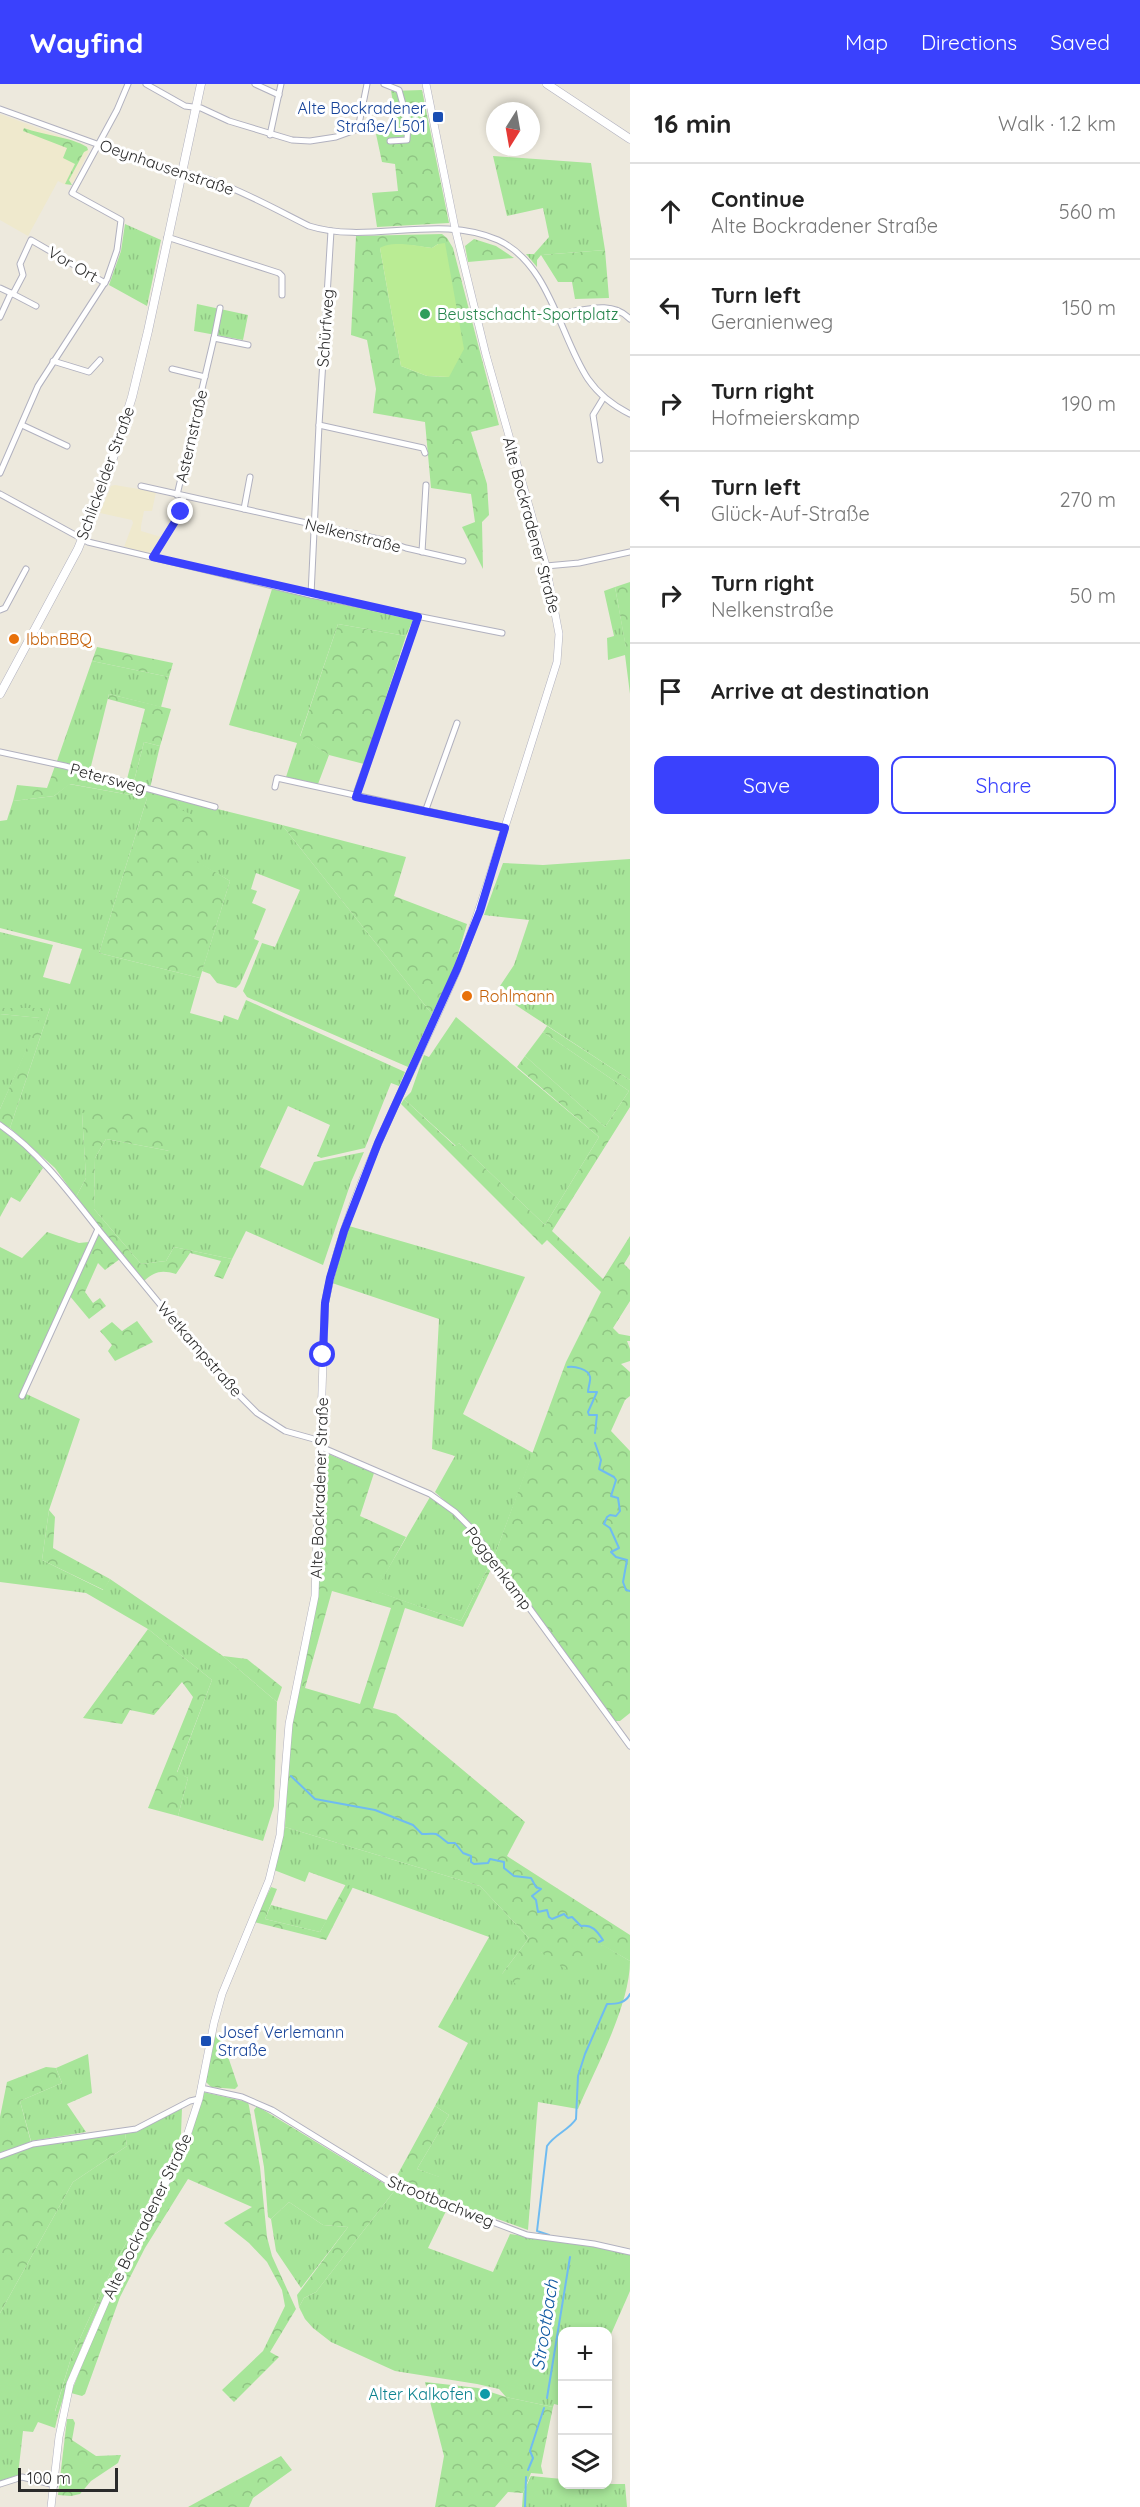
<!DOCTYPE html>
<meta charset="utf-8">
<style>
:root{--surface:#fff;--page:#f2f2f2;--text:#222;--muted:#767676;--line:#e0e0e0;--accent:#3a41fd}
body{margin:0;font-family:Quicksand,sans-serif;background:var(--page);color:var(--text)}
.controls{position:absolute;right:18px;bottom:18px;display:grid;overflow:hidden;border-radius:12px;box-shadow:0 3px 9px #0003}
.controls button{width:54px;height:54px;display:grid;place-items:center;padding:0;border:0;border-bottom:2px solid var(--line);background:var(--surface);color:var(--text);font:30px sans-serif}
.compass{position:absolute;left:486px;top:18px;width:54px;height:54px;border-radius:50%;background:var(--surface);box-shadow:0 3px 9px #0003;rotate:191deg}
.scale{position:absolute;left:18px;bottom:15px;width:100px;box-sizing:border-box;padding-left:6px;border:3px solid #2b2b2b;border-top:0;font-size:16px;line-height:21px;white-space:nowrap;color:#2b2b2b;-webkit-text-stroke:4px #fff;paint-order:stroke}
.stop{position:absolute;width:18px;height:18px;margin:-14px;border:4px solid #3a41fd;border-radius:50%;background:#fff}
.stop.end{background:#3a41fd;border-color:#fff;box-shadow:0 2px 6px #0008}
.list{margin:0;padding:0;list-style:none}
h2{display:flex;justify-content:space-between;align-items:center;height:78px;margin:0;padding:0 24px;font-size:26px}
h2 small{font-size:20px;font-weight:400;color:var(--muted)}
.list li{display:grid;grid-template-columns:39px 1fr auto;gap:18px;align-items:center;box-sizing:border-box;height:96px;padding:0 24px;border-top:2px solid var(--line)}
.list b{display:block;font-size:22px;white-space:nowrap}
.list p{margin:0;font-size:20px;white-space:nowrap;color:var(--muted)}
.list em{font-size:20px;font-style:normal;color:var(--muted)}
.actions{display:flex;gap:12px;padding:18px 24px}
.actions a{flex:1;padding:14px 0;border:2px solid var(--accent);border-radius:12px;text-align:center;font-size:21px;color:var(--accent)}
.actions .main{background:var(--accent);color:#fff}
.icon{flex:none;width:33px;height:33px;fill:none;stroke:currentColor;stroke-width:2;stroke-linecap:round;stroke-linejoin:round}
.map{position:relative;flex:none;width:630px;height:2423px;overflow:hidden}
header{display:flex;align-items:center;gap:36px;box-sizing:border-box;height:84px;padding:0 30px;background:var(--accent);color:#fff}
header strong{font-size:28px}
nav{display:flex;gap:33px;margin-inline-start:auto;font-size:21px}
main{display:flex}
aside{flex:1;background:var(--surface)}
.map>svg:first-child{display:block}
.education{fill:#efe9cd}
.grass{fill:url(#grass-tufts)}
.forest{fill:url(#forest-crowns);fill-rule:evenodd}
.pitch{fill:#baec94}
.lines{fill:none;stroke-linecap:round;stroke-linejoin:round}
.stream{stroke:#6fbbf1;stroke-width:2}
.minor-casing{stroke:#b1b1bf;stroke-width:7}
.tertiary-casing{stroke:#b1b1bf;stroke-width:8}
.secondary-casing{stroke:#b1b1bf;stroke-width:9}
.minor{stroke:#fff;stroke-width:5}
.tertiary{stroke:#fff;stroke-width:7}
.secondary{stroke:#fff;stroke-width:8}
.route{stroke:#3a41fd;stroke-width:8}
.transit-dot{fill:#1a4fb4;stroke:#fff;stroke-width:2}
.leisure-dot{fill:#2e9e5b;stroke:#fff;stroke-width:2}
.food-dot{fill:#e8710a;stroke:#fff;stroke-width:2}
.culture-dot{fill:#0f9aa8;stroke:#fff;stroke-width:2}
.labels{text-anchor:middle;stroke-width:6;stroke-linejoin:round;paint-order:stroke}
.transit-label{font-size:16px;fill:#164399;stroke:#fff;text-anchor:end}
.street-label{font-size:16px;fill:#2b2b2b;stroke:#fff}
.leisure-label{font-size:16px;fill:#27864d;stroke:#fff;text-anchor:start}
.food-label{font-size:16px;fill:#c56008;stroke:#fff;text-anchor:start}
.culture-label{font-size:16px;fill:#0d838f;stroke:#fff;text-anchor:end}
.water-label{font-size:18px;font-style:italic;fill:#0b56a0;stroke:#fff}
</style>
<header>
<strong>Wayfind</strong>
<nav><a>Map</a><a>Directions</a><a>Saved</a></nav>
</header>
<main>
<div class="map">
<svg width="630" height="2423" viewBox="0 0 630 2423">
<defs>
<pattern id="grass-tufts" width="24" height="20" patternUnits="userSpaceOnUse" patternTransform="scale(1.5)"><rect width="24" height="20" fill="#a7e599"/><path d="M3 7l-1-3M5 7V3M7 7l1-3M15 17l-1-3M17 17v-4M19 17l1-3" fill="none" stroke="#90c584"/></pattern>
<pattern id="forest-crowns" width="20" height="18" patternUnits="userSpaceOnUse" patternTransform="scale(1.5)"><rect width="20" height="18" fill="#a7e599"/><path d="M2 6a3 3 0 1 1 6 0M12 15a3 3 0 1 1 6 0" fill="none" stroke="#90c584"/></pattern>
</defs>
<rect width="100%" height="100%" fill="#ede9dd"/>
<!-- education -->
<g class="education">
<path d="M0 30 84 61 89 67 73 99 66 101 58 97 28 152 0 136Z"/>
<path d="M115 401 156 408 152 427H144L141 442V447L161 453 152 467 147 469 124 463 133 439 132 436 100 429 111 402Z"/>
</g>
<!-- grass -->
<g class="grass">
<path d="M493 72 591 79 605 166 541 171 537 176V183L526 170H534L549 153 543 124 507 132Z"/>
<path d="M125 140 161 156 147 222 109 201 121 167Z"/>
<path d="M197 220 248 231 243 256 194 247Z"/>
<path d="M615 503 626 563H630V610L625 571 608 576 607 554 614 552 604 507Z"/>
<path d="M272 505 413 536 406 552 338 540 300 652 329 671 318 700 286 693 297 659 229 641Z"/>
<path d="M92 577 169 593 161 623 109 610 90 686 57 677Z"/>
<path d="M144 658 160 662 150 704 134 697Z"/>
<path d="M69 700 147 714 99 869 200 894 190 929 222 938 224 931 238 936 246 916 405 988 399 1002 391 999 365 1064 321 1074 317 1072 330 1041 288 1022 260 1083 303 1102 314 1078 364 1068 351 1098 323 1181 246 1147 232 1175 174 1163 166 1177 141 1180 94 1125 95 1074 106 1055 170 1067 82 1029 86 1094 76 1113 55 1084 10 1044 50 924H0V848L53 861 43 893 70 900 82 865 0 844V737L7 736 13 717 54 712Z"/>
<path d="M177 715 282 741 432 930 408 983 247 913 243 907 262 859 275 863 300 806 256 789 251 805 257 807 252 819 266 825 254 855 259 857 240 900 236 904 217 899 210 890 202 887 230 797 197 778Z"/>
<path d="M630 775V996L505 914 508 907 500 902 514 881 529 836 484 831 503 779 543 781Z"/>
<path d="M0 930 41 934 0 1025Z"/>
<path d="M456 933 599 1053 545 1141 459 1059 456 1062 404 1015 411 1008 424 971 429 973Z"/>
<path d="M543 948 629 1007 605 1043 525 972Z"/>
<path d="M0 1043 20 1058 43 1084 20 1118 11 1113 0 1133Z"/>
<path d="M349 1142 525 1193 463 1330 533 1369 494 1473 472 1442 435 1408 455 1372 432 1365 439 1235 332 1199Z"/>
<path d="M47 1148 79 1159 89 1158 22 1308 80 1335 49 1426 42 1476 103 1506 110 1495 223 1572 277 1618 274 1722 263 1757 178 1732 188 1694 177 1689 212 1596 148 1545 86 1509 0 1498V1163L22 1174Z"/>
<path d="M430 1413C457 1428 474 1452 492 1476L461 1537 375 1507Z"/>
<path d="M285 1743 480 1802 529 1854 502 1890 542 1868 603 1861 630 1877C630 1921 596 1983 578 2025L538 2018 528 2146 431 2111 439 2093 417 2085 449 2031 435 2022 468 1959 438 1943 489 1853 309 1788 305 1798 274 1786Z"/>
<path d="M271 1821 327 1836 320 1848 265 1835Z"/>
<path d="M88 1970 92 2009 67 2020 86 2048 31 2057 20 2017 62 1999 56 1984Z"/>
<path d="M182 2024 181 2050 172 2074 111 2187 71 2274 55 2327 58 2331 55 2344 38 2338 33 2348 23 2347 18 2391 0 2397V2229L73 2098 127 2062 125 2049Z"/>
<path d="M395 2106 447 2125 428 2164 493 2188 510 2150 593 2162 630 2171V2207L608 2257V2248H562V2322L554 2320 553 2323 506 2313 499 2305 477 2300 395 2287 331 2258 313 2244 305 2235 299 2223 304 2214 316 2208Z"/>
<path d="M289 2118 323 2141 348 2143 301 2204 276 2167 271 2135Z"/>
<path d="M531 2392 562 2395V2400H625L627 2423H522L523 2409Z"/>
</g>
<!-- forest -->
<g class="forest">
<path d="M422 6 449 139 377 143 372 109 398 107 395 80 382 78 376 50 398 46 391 7Z"/>
<path d="M24 44C43 51 71 53 87 63L88 66 84 68 69 96 72 101 65 100 75 80 63 74 67 64 23 47Z"/>
<path d="M442 150 447 154 453 164 499 341 471 348 487 400 489 431 482 438 483 485 462 443 475 438 471 410 431 404 425 338 373 329 376 305 367 256 351 251 356 152ZM438 160 449 293 427 292 401 282 380 164 409 161 432 164Z"/>
<path d="M474 155 496 162 514 174 468 178 465 162Z"/>
<path d="M605 166 609 214 575 215 572 198H558L541 171Z"/>
<path d="M630 498V563L626 564 615 503Z"/>
<path d="M338 540 406 552 364 680 329 671 300 653Z"/>
<path d="M97 563 173 579 169 593 92 577Z"/>
<path d="M109 610 171 625 160 662 144 658 134 697 127 695 145 625 108 615Z"/>
<path d="M55 682 177 715 181 726 213 739 197 777 230 797 200 894 99 869 147 714 70 700 54 712 13 717 17 701 47 704Z"/>
<path d="M282 741 406 773 394 812 467 840 454 884 432 930Z"/>
<path d="M0 924H50L10 1044 0 1039V1025L40 934 0 930Z"/>
<path d="M547 942 630 996V1023L552 1147 603 1195 630 1152V1170L624 1180 630 1186V1217L613 1244 619 1250 630 1252V1257H627L630 1265V1277L621 1280 630 1288V1312L625 1316 611 1347 630 1367V1629L620 1637H614L494 1473 566 1278 601 1208 547 1156 542 1161 401 1020 404 1015 455 1062 459 1059 545 1141 599 1053 517 983 525 972 605 1043 629 1007 543 948Z"/>
<path d="M120 1022 173 1054 170 1067 106 1055 95 1074 94 1125 141 1180 166 1177 174 1163 232 1175 223 1195 214 1192 221 1177 190 1169 176 1190C162 1186 155 1187 144 1197L124 1172 105 1186 98 1179 85 1208 93 1219 100 1214 106 1222 89 1235 69 1211 96 1153 103 1148 76 1113 86 1094 82 1029Z"/>
<path d="M137 1237 153 1258 115 1277 108 1267 112 1261 100 1247 112 1238 122 1247Z"/>
<path d="M326 1369 374 1389 360 1432 406 1453 376 1507 461 1537 492 1476 494 1479 463 1543 405 1524 373 1624 396 1630 525 1738 507 1772 630 1851V1877L602 1861 569 1888 542 1868 516 1900 502 1890 529 1854 480 1802 285 1743 290 1641 318 1511ZM332 1507 391 1524 360 1620 305 1604Z"/>
<path d="M49 1426 55 1433 53 1464 110 1495 104 1506 42 1476Z"/>
<path d="M148 1545 212 1596 177 1688 188 1694 178 1732 148 1724 193 1613 182 1598 154 1631 130 1626 122 1640 83 1634Z"/>
<path d="M223 1572 247 1575 282 1603 277 1618Z"/>
<path d="M346 1800 353 1803 326 1856 254 1838 271 1803 277 1805 265 1835 320 1848Z"/>
<path d="M215 1950 221 1952 238 2002 235 2005 211 2003 205 1997Z"/>
<path d="M46 1983 56 1984 62 1999 20 2017 32 2062 125 2049 127 2062 73 2098 0 2229V2033L7 1998Z"/>
<path d="M203 2008 248 2018 249 2022 260 2083 267 2153 272 2172 296 2225 270 2268 279 2273 234 2318 222 2306 263 2267 285 2222 282 2206 267 2178 249 2159 224 2139 252 2123 188 2095 145 2164 120 2213 85 2310 82 2312 71 2309 73 2304 101 2233 181 2076 191 2052Z"/>
<path d="M257 2022 395 2106 316 2208 304 2214 299 2223 297 2211 348 2143 323 2141 289 2118 271 2135 268 2133 264 2083 254 2026Z"/>
<path d="M435 2022 449 2031 417 2085 440 2093 431 2111 393 2099Z"/>
<path d="M172 2074 171 2083C128 2163 83 2244 58 2331L55 2328 71 2274 111 2187Z"/>
<path d="M425 2298 478 2304 506 2313 553 2323 541 2382 543 2390 531 2389 523 2409 508 2408 495 2423H435L444 2372Z"/>
<path d="M67 2335H73L75 2339 72 2356 96 2372 121 2371 118 2379 91 2397 80 2410 71 2412 58 2411Z"/>
<path d="M281 2372 292 2386 253 2414 249 2423H188Z"/>
</g>
<!-- pitch -->
<path class="pitch" d="M445 159 464 265 449 293 427 292 401 282 380 164C391 156 419 162 432 164L438 160Z"/>
<g class="lines">
<!-- stream -->
<g class="stream">
<path d="M568 1283C574 1282 589 1285 590 1293 591 1296 588 1304 588 1308H597L588 1328 589 1331H597L595 1349"/>
<path d="M595 1359 601 1376 599 1385 614 1393 616 1396 611 1412 618 1414 620 1427 616 1432 610 1431 607 1433 604 1440 610 1444 619 1464 611 1468 616 1473 627 1476 623 1498 626 1506 630 1507"/>
<path d="M291 1692 315 1715 375 1726 413 1741 422 1750C441 1750 432 1747 448 1759H455L463 1769 471 1772V1778L474 1780 488 1779 490 1775 504 1778V1784L514 1792 531 1794 536 1803 541 1805 532 1812 536 1816 538 1828 547 1826 549 1833 552 1835 564 1830 568 1834 572 1833 581 1842C592 1840 597 1847 603 1856L599 1858"/>
<path d="M549 2151 537 2147 547 2062C555 2050 569 2046 576 2035L578 1992 585 1970 607 1920C617 1920 626 1919 630 1910"/>
<path d="M547 2314 570 2173"/>
<path d="M528 2386 533 2374 530 2367 544 2324"/>
<path d="M525 2423 526 2393"/>
</g>
<defs>
<g id="minor">
<path d="M146 0 185 22 201 24 229 37 292 56 310 57 336 53 358 45 367 0"/>
<path d="M255 0 279 11"/>
<path d="M384 0 399 6 408 39 407 56 390 57"/>
<path d="M0 25 166 85C217 92 263 119 309 142 370 161 438 129 498 156 550 180 560 253 588 295 599 311 614 322 630 330"/>
<path d="M270 51 281 0"/>
<path d="M167 153 279 189 282 192V211"/>
<path d="M0 204 13 210 23 191 20 180 31 156 105 199"/>
<path d="M13 210 36 222"/>
<path d="M558 230C583 227 611 215 630 235"/>
<path d="M0 233 11 209"/>
<path d="M214 254 220 224"/>
<path d="M53 277 89 288 100 276"/>
<path d="M172 285 205 293"/>
<path d="M22 341 67 362"/>
<path d="M319 341 423 364 425 369"/>
<path d="M600 376 593 331 604 313"/>
<path d="M0 389 38 302 107 195 117 166 121 136 72 109 117 26 128 0"/>
<path d="M141 402 383 456 406 464 463 477"/>
<path d="M0 410 88 458 311 511 502 549"/>
<path d="M177 411 214 254 248 261"/>
<path d="M244 425 250 393"/>
<path d="M422 468 426 401"/>
<path d="M153 473 181 428 184 412"/>
<path d="M546 482 579 479 630 468"/>
<path d="M311 511 319 341 331 147"/>
<path d="M0 526 5 524 26 485"/>
<path d="M0 668 65 682 215 723"/>
<path d="M275 703 277 694 505 744"/>
<path d="M355 713 418 533"/>
<path d="M425 728 457 639"/>
<path d="M0 1041C40 1069 68 1107 98 1145L22 1312"/>
<path d="M98 1145 215 1287 257 1329 285 1347 321 1357"/>
<path d="M321 1363 430 1410 455 1428 471 1444 630 1662"/>
<path d="M201 2004 242 2013 272 2026 392 2100 527 2151 594 2160 630 2168"/>
<path d="M0 2072 33 2060 136 2045 190 2017 199 2015"/>
<path d="M0 2400 22 2393 55 2401"/>
</g>
<path id="tertiary" d="M51 2423 59 2353 70 2300 107 2214 182 2067 199 2015 214 1939 222 1910 269 1796 280 1751 289 1640 315 1512 325 1219C348 1101 411 995 457 886 476 839 490 791 505 743 522 688 540 633 557 578L559 550 546 482 486 271 455 144 426 0"/>
<g id="secondary">
<path d="M547 0 630 55"/>
<path d="M0 610 78 465 108 390 132 313 148 247 201 0"/>
</g>
</defs>
<!-- minor casing -->
<use href="#minor" class="minor-casing"/>
<!-- tertiary casing -->
<use href="#tertiary" class="tertiary-casing"/>
<!-- secondary casing -->
<use href="#secondary" class="secondary-casing"/>
<!-- minor -->
<use href="#minor" class="minor"/>
<!-- tertiary -->
<use href="#tertiary" class="tertiary"/>
<!-- secondary -->
<use href="#secondary" class="secondary"/>
</g>
<g class="lines">
<!-- route -->
<path class="route" d="M181 428 153 473 418 533 356 713 505 744 480 827 457 885 378 1059 344 1147 330 1194 325 1219 323 1271"/>
</g>
<!-- markers -->
<g class="transit-dot">
<rect x="432" y="27" width="12" height="12" rx="3"/>
<rect x="200" y="1951" width="12" height="12" rx="3"/>
</g>
<circle class="leisure-dot" cx="425" cy="230" r="6"/>
<g class="food-dot">
<circle cx="14" cy="555" r="6"/>
<circle cx="467" cy="912" r="6"/>
</g>
<circle class="culture-dot" cx="485" cy="2310" r="6"/>
<g class="labels">
<!-- transit labels -->
<g class="transit-label">
<text x="426" y="30">Alte Bockradener<tspan x="426" dy="18">Straße/L501</tspan></text>
<text x="218" y="1954" text-anchor="start">Josef Verlemann<tspan x="218" dy="18">Straße</tspan></text>
</g>
<!-- street labels -->
<g class="street-label">
<text transform="translate(167 83) rotate(19)" y="6">Oeynhausenstraße</text>
<text transform="translate(73 180) rotate(30)" y="6">Vor Ort</text>
<text transform="translate(325 244) rotate(-86)" y="6">Schürfweg</text>
<text transform="translate(191 352) rotate(-77)" y="6">Asternstraße</text>
<text transform="translate(105 389) rotate(-70)" y="6">Schlickelder Straße</text>
<text transform="translate(532 441) rotate(75)" y="6">Alte Bockradener Straße</text>
<text transform="translate(353 451) rotate(14)" y="6">Nelkenstraße</text>
<text transform="translate(108 694) rotate(15)" y="6">Petersweg</text>
<text transform="translate(200 1265) rotate(49)" y="6">Wetkampstraße</text>
<text transform="translate(319 1404) rotate(-88)" y="6">Alte Bockradener Straße</text>
<text transform="translate(499 1484) rotate(53)" y="6">Poggenkamp</text>
<text transform="translate(441 2117) rotate(22)" y="6">Strootbachweg</text>
<text transform="translate(147 2132) rotate(-64)" y="6">Alte Bockradener Straße</text>
</g>
<!-- leisure labels -->
<g class="leisure-label">
<text x="437" y="236">Beustschacht-Sportplatz</text>
</g>
<!-- food labels -->
<g class="food-label">
<text x="26" y="561">IbbnBBQ</text>
<text x="479" y="918">Rohlmann</text>
</g>
<!-- culture labels -->
<g class="culture-label">
<text x="473" y="2316">Alter Kalkofen</text>
</g>
<!-- water labels -->
<g class="water-label">
<text transform="translate(545 2241) rotate(-81)" y="6">Strootbach</text>
</g>
</g>
</svg>
<div class="controls">
<button>+</button>
<button>−</button>
<button><svg class="icon" aria-label="layers" viewBox="0 0 24 24"><path d="M12 4l9 5-9 5-9-5zM3 14l9 5 9-5"/></svg></button>
</div>
<svg class="compass" viewBox="-18 -18 36 36"><path d="M0-13l5 13h-10z" fill="#e53935"/><path d="M0 13l5-13h-10z" fill="#767676"/></svg>
<div class="scale">100 m</div>
<div class="stop" style="left:323px;top:1271px"></div>
<div class="stop end" style="left:181px;top:428px"></div>
</div>
<aside>
<h2>16 min<small>Walk · 1.2 km</small></h2>
<ul class="list">
<li><svg class="icon" aria-label="ahead" viewBox="0 0 24 24"><path d="M12 20V5M6 11l6-6 6 6"/></svg><div><b>Continue</b><p>Alte Bockradener Straße</p></div><em>560 m</em></li>
<li><svg class="icon" aria-label="left" viewBox="0 0 24 24"><path d="M17 20v-9H6M10 6l-5 5 5 5"/></svg><div><b>Turn left</b><p>Geranienweg</p></div><em>150 m</em></li>
<li><svg class="icon" aria-label="right" viewBox="0 0 24 24"><path d="M7 20v-9h11M14 6l5 5-5 5"/></svg><div><b>Turn right</b><p>Hofmeierskamp</p></div><em>190 m</em></li>
<li><svg class="icon" aria-label="left" viewBox="0 0 24 24"><path d="M17 20v-9H6M10 6l-5 5 5 5"/></svg><div><b>Turn left</b><p>Glück-Auf-Straße</p></div><em>270 m</em></li>
<li><svg class="icon" aria-label="right" viewBox="0 0 24 24"><path d="M7 20v-9h11M14 6l5 5-5 5"/></svg><div><b>Turn right</b><p>Nelkenstraße</p></div><em>50 m</em></li>
<li><svg class="icon" aria-label="arrive" viewBox="0 0 24 24"><path d="M6 21V4h12l-3 4 3 4H6"/></svg><div><b>Arrive at destination</b></div></li>
</ul>
<div class="actions"><a class="main">Save</a><a>Share</a></div>
</aside>
</main>
